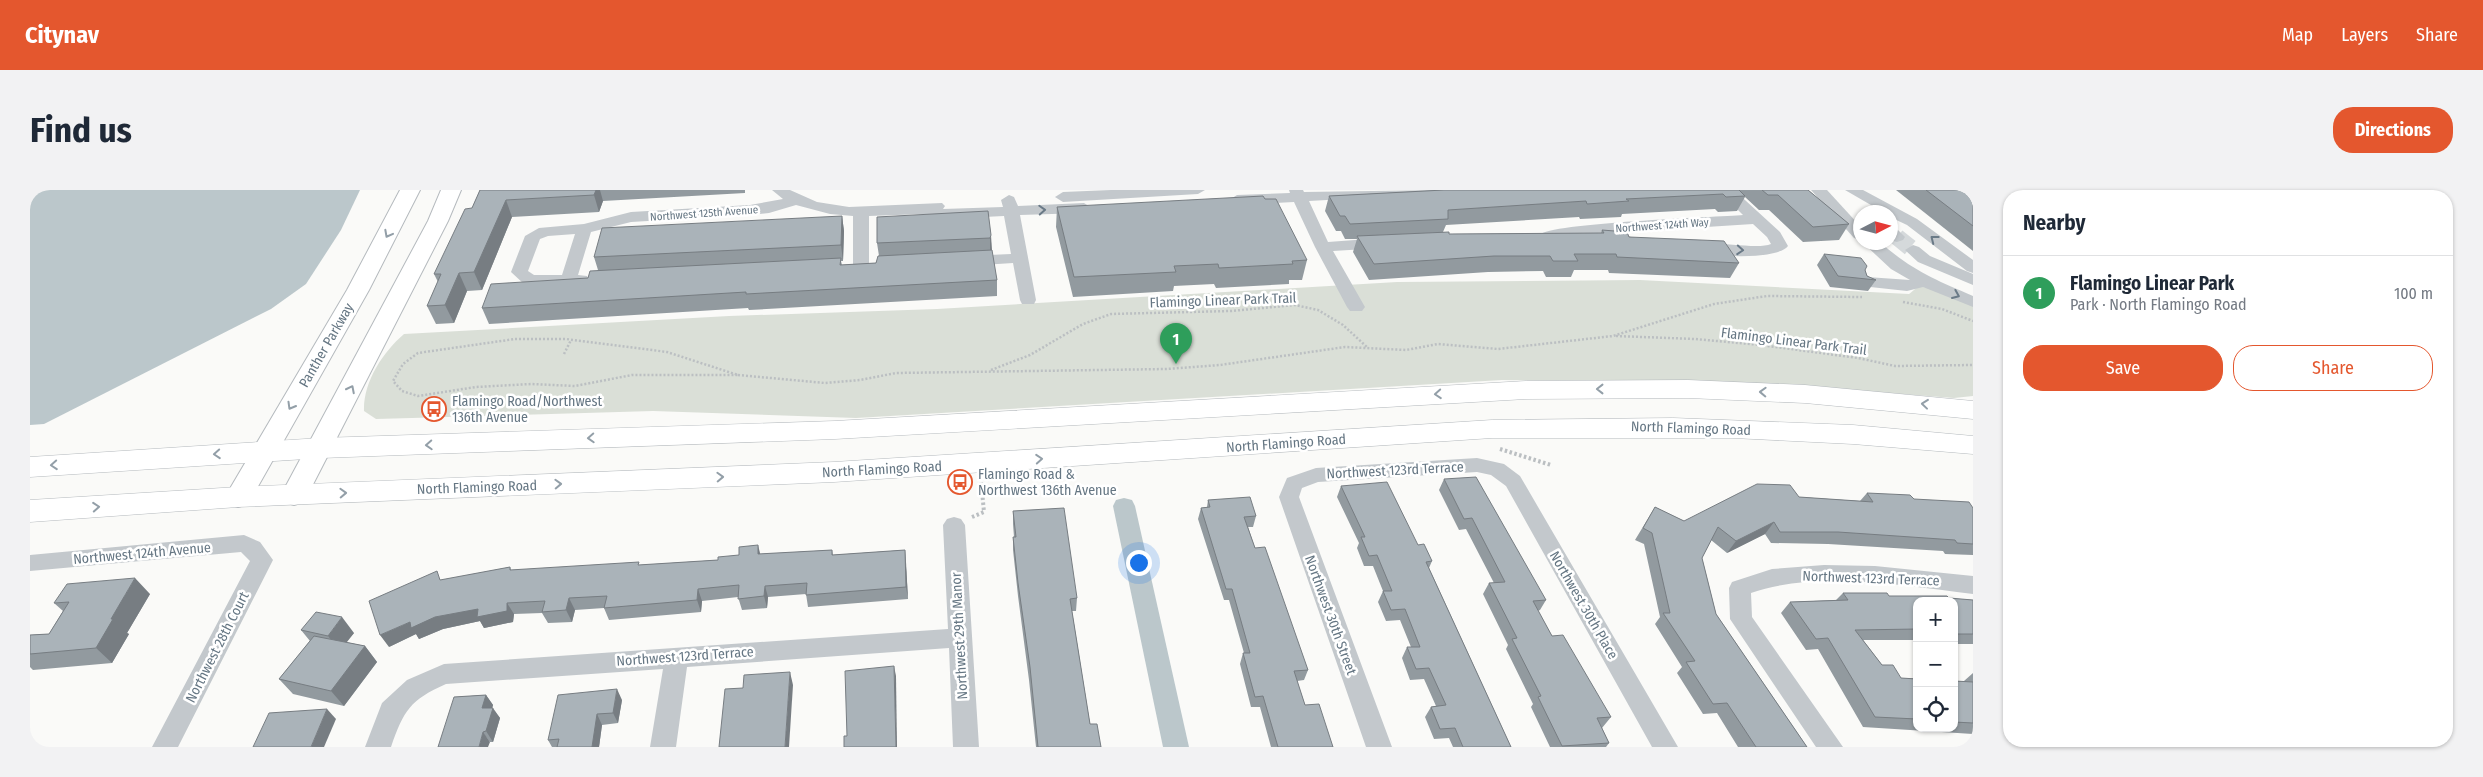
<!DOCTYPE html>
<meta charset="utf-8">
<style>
:root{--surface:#fff;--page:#f2f2f3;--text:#1f2937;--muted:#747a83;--line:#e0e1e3;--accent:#e4572e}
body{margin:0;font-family:"Fira Sans Condensed",sans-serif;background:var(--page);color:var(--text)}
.controls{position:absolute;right:15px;bottom:15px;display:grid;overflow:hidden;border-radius:10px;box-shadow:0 1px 4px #0004}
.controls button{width:45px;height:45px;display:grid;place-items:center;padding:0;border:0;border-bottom:1px solid var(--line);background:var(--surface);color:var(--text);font:25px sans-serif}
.compass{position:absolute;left:1823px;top:15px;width:45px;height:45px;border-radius:50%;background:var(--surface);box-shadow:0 1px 4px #0004;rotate:84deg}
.you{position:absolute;left:1108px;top:372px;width:18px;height:18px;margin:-12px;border:4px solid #fff;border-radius:50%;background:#1a73e8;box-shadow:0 0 0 8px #1a73e833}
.badge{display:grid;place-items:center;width:32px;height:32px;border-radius:50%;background:var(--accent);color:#fff;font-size:16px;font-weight:700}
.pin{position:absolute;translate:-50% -41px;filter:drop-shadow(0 1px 2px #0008)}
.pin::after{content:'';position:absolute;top:26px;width:18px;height:15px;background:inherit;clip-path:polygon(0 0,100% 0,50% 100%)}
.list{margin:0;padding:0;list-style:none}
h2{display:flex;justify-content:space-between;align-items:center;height:65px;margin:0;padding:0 20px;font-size:21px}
h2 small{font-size:16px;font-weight:400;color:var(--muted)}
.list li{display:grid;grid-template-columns:32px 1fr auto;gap:15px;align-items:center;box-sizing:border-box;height:75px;padding:0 20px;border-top:1px solid var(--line)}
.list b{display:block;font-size:19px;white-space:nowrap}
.list p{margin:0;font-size:16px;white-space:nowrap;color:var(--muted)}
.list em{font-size:16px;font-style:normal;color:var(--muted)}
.actions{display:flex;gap:10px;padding:15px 20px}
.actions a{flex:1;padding:11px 0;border:1px solid var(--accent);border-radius:20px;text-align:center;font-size:18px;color:var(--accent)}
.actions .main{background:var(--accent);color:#fff}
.icon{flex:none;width:28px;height:28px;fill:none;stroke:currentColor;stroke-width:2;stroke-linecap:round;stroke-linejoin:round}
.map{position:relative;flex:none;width:1943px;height:557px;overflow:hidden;border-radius:20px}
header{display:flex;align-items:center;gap:30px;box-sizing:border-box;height:70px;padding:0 25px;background:var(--accent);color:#fff}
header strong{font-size:24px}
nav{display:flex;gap:28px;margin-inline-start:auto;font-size:18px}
.intro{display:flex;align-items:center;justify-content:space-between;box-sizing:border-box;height:120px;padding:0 30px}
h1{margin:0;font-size:35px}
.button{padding:12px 22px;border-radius:20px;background:var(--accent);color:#fff;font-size:18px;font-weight:700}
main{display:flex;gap:30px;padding:0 30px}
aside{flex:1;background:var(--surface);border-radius:20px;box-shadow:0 1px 4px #0004}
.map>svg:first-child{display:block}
.green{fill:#dadfd7}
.water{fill:#bbc7cb}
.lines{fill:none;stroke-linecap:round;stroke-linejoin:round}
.canal{fill:#bbc7cb;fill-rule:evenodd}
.minor-tunnel{stroke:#d5d9db;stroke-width:17;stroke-dasharray:17 9;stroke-linecap:butt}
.major-casing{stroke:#b5babe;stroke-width:2}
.highway-casing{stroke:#b4b9bd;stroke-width:1}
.path-far1{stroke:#bbbfc2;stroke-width:2.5;stroke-dasharray:2 2;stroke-linecap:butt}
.path{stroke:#bbbfc2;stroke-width:4;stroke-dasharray:2.5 2.5;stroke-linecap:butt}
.minor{fill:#c3c8cc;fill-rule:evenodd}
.major{fill:#fff;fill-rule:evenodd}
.highway{fill:#fff;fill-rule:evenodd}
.wall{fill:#929a9f}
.shaded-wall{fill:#777d82}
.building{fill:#aab3b9;stroke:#777d82}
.oneway{stroke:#6a7a87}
.oneway2{stroke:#939fa8}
.labels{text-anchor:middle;stroke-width:5;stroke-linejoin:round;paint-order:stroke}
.far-street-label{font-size:11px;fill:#657683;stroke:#fff}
.street-label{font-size:14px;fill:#657683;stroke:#fff}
.poi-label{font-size:14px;fill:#657683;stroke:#fff;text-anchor:start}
</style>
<header>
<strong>Citynav</strong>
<nav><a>Map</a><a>Layers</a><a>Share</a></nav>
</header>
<div class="intro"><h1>Find us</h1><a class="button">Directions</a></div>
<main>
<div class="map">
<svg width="1943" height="557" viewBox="0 0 1943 557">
<rect width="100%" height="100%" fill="#fafaf8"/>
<!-- green -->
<path class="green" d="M1610 90 1879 104C1882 102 1885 98 1889 97 1900 95 1932 111 1943 115V206L1924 208 1728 193 1472 190 826 228 623 221 346 229 334 221C333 192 353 162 374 144L699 126 907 119 1367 92Z"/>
<!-- water -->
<path class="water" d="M0 0H330L311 40 276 94 241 119 14 234 0 235Z"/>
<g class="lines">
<!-- canal -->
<path class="canal" d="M1094 308 1102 310 1105 316 1159 557H1133L1083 316 1086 310Z"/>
<!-- minor-tunnel -->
<path class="minor-tunnel" d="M1867 47 1883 60"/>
<defs>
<g id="major">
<path d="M370 0H390L339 100 218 314 208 317 198 314 195 307 317 100Z"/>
<path d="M411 0H431L418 31 274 312 264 315 254 312 251 305 398 31Z"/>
</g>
<g id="highway">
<path d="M1658 190 1775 195 1943 211V229L1775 213 1658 208 1496 209 805 249 291 268 0 287V267L291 248 805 231 1496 191Z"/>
<path d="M1643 228 1823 235 1943 246V264L1823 254 1703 248H1462L804 292 208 317 0 332V310L208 297 804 272 1462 230Z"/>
</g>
</defs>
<!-- major casing -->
<use href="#major" class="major-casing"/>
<!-- highway casing -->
<use href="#highway" class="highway-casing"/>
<!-- path-far1 -->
<g class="path-far1">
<path d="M1873 112 1912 119 1943 131"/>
<path d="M1586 146 1665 149 1731 155 1828 168 1865 176 1943 175"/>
<path d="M485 149H536L637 162 708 185H602L545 196 501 194 446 197 388 206 372 201 363 191 373 174 388 163Z"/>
<path d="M534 164 541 150"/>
<path d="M961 180 1000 165 1053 134 1081 124 1201 121 1265 115 1288 120 1313 135 1338 158"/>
<path d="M708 185 795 193 830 190 866 183 1137 179 1190 175 1315 157 1376 160 1408 154 1468 159 1583 146 1684 114 1737 106 1832 107"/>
</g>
<!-- path -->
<g class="path">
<path d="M1470 259 1521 275"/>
<path d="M942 327 954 322 951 291"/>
</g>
<!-- minor -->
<g class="minor">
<path d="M742 0H760L787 12 819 17 912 13 915 16 913 19 973 17 971 10 979 5 984 7 988 16 1054 13 1062 18 1054 23 990 25 1006 110 1004 114H992L990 110 983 73 937 76 929 71 937 66 981 64 974 26 913 29 894 24 839 26V77L831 82 823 77V26L800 24 766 15 739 23 720 25 601 32 561 42 548 85 557 86 559 90 557 94 551 95H500L494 94 481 82 495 46 509 38 554 34 601 22 720 15 753 9ZM545 44 532 85H504L498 81 510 49 518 46Z"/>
<path d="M1081 0H1175L1168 4 1033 12 1025 7 1033 2Z"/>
<path d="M1259 0H1273L1274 2 1411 0 1404 4 1279 11 1298 52 1352 48 1360 53 1352 58 1303 61 1335 117 1332 121H1320L1317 117 1285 57 1264 12 1207 15 1199 10 1207 5 1260 3Z"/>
<path d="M1688 0H1704L1750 42 1758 56C1748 70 1674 69 1665 57 1672 47 1725 61 1741 54L1737 47 1723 34 1567 44 1518 50 1510 45C1518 33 1688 27 1713 25Z"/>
<path d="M1781 0H1797L1830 36V50L1824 48Z"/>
<path d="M1815 0H1833L1887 29 1943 70V83L1937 81 1877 35 1860 27V22H1853Z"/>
<path d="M1860 36 1866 38 1875 47 1873 50 1867 52 1860 50Z"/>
<path d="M1832 52H1850C1881 80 1906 90 1943 106V117L1893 97 1877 101 1831 96 1829 92 1831 88 1837 87 1880 90 1861 79Z"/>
<path d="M1883 55 1889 57 1900 66 1943 84V95L1888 72 1875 60Z"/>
<path d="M1447 268 1474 274 1490 286 1648 557H1622L1476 296 1461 285 1447 282 1288 292 1272 298 1269 307 1362 557H1336L1249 307 1257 288 1286 278Z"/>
<path d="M924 327 931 329 935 335 949 557H923L919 458 657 477 646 557H620L633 479 416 494C380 510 374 520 361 557H335L352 513 377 490 414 474 918 439 913 335 917 329Z"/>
<path d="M214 345 230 352 243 370 148 557H122L220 371 211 362 0 381V365Z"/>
<path d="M1794 375 1845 376 1943 386V404C1875 396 1787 380 1721 403L1722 427 1813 557H1786L1700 429 1699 398 1702 392 1742 379Z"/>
</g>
<!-- major -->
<use href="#major" class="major"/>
<!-- highway -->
<use href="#highway" class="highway"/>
</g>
<!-- wall -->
<g class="wall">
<path d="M450 0H715V3L573 11 569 22 482 27 452 100 437 101 424 133 406 134 397 116 408 92 404 84 442 18Z"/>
<path d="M1414 0H1778L1819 34 1809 50 1773 52 1739 20H1729L1715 7 1707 21 1688 22 1685 19 1592 24 1591 27 1550 29 1549 27 1416 35 1413 42 1419 44 1571 43 1572 40 1709 73 1700 88 1579 83 1578 80H1544L1541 87H1516L1513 81 1458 82 1339 90 1323 62 1327 49H1315L1311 41H1306L1295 21 1299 6Z"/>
<path d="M1866 0H1943V61Z"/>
<path d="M1027 17 1277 70 1272 90H1259V94L1186 98 1184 94 1144 96 1143 101 1043 107 1026 37Z"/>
<path d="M958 21 961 60 967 90V106L719 120 718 118 459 134 452 118 558 88 568 80 564 67 812 26 814 41 813 71H811L812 75 846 73 849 66 847 53Z"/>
<path d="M1794 64 1835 80 1837 86 1846 90 1838 101 1800 97 1787 75Z"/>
<path d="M1414 289 1516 410 1510 420 1508 421 1522 446 1581 527 1572 538 1579 553 1576 557H1520L1501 517 1503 514 1476 459 1478 455 1453 404 1459 393H1464L1436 339 1429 340 1409 300Z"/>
<path d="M1311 296 1388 355 1402 371 1399 378 1481 557H1423L1419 548 1404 549 1395 527 1401 517 1406 516 1394 489 1380 490 1372 468 1377 457H1381L1370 430 1356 431 1348 412 1353 401 1343 376H1334L1327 358 1329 353 1307 307Z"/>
<path d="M1837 303 1943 318V365L1915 364 1913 361 1798 354 1741 353 1735 344 1697 363 1681 350 1672 368 1686 424 1777 557H1708L1687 523 1673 524 1647 483 1652 477 1625 434 1630 427 1614 354 1605 350 1625 317 1654 331 1769 307 1830 311Z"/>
<path d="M1178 310 1226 326 1223 337H1218L1225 358 1278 480 1274 490 1267 491 1275 515 1303 557H1241L1230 517H1221L1210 474 1213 463H1214L1199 410H1194L1168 329 1171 318 1177 317Z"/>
<path d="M983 321 1047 408 1046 421H1042L1060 534 1071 557H1006L999 490 988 406 983 360V347H984L983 334Z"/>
<path d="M802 360 803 365 875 360 878 409 778 417 776 404 738 407 737 418 712 420 708 407 672 411 671 422 579 430 574 418 545 420 542 432 518 433 512 423 484 424 483 432 454 438 450 431 413 439 389 449 386 444 359 457 412 390 480 377 481 380 610 375 688 370 731 364Z"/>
<path d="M1813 403 1859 406 1919 408 1943 410V454H1924V411H1887V450H1833L1852 475 1871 488 1887 489V538H1924V491L1934 492V491L1943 483V544L1833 537 1788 459 1776 460 1751 423 1760 412 1806 410Z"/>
<path d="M120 404 97 443 99 444 82 473 3 480 0 477V445L19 444 33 421 24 413Z"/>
<path d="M271 440 324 443 316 452 335 456 347 472 314 516 263 504 249 489 280 451Z"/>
<path d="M456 505 463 515 462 518 470 528 463 552H460L424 507Z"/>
<path d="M592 510 588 533 572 535 569 557H522L518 550Z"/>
</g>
<!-- shaded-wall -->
<g class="shaded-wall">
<path d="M566 0H570L573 11 569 22 564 5Z"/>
<path d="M476 10 482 27 452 100 444 82Z"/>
<path d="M812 26 814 41 813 71 811 55Z"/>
<path d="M961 45 962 60 960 63V48Z"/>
<path d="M429 83 437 101 424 133 415 115Z"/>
<path d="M1744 332 1735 344 1697 363 1706 351Z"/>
<path d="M728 355 731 367 728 364Z"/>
<path d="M875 360 876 372 878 409 876 397Z"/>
<path d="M105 388 120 404 97 443 99 444 82 473 66 458 81 429Z"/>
<path d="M735 396 738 407 737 418 734 406Z"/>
<path d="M668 399 672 411 671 422 667 410Z"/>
<path d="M539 408 545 420 542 432 536 420Z"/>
<path d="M477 413 484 424 483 432 454 438 450 431 413 439 389 449 386 444 359 457 350 445 380 432Z"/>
<path d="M312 427 324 443 310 461 298 446Z"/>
<path d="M335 456 347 472 314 516 301 501Z"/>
<path d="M864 476 866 486 867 557H866Z"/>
<path d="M760 482 763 495 759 557H755Z"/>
<path d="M587 499 592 510 588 533 583 523Z"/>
<path d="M456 505 463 515 459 529 452 518Z"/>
<path d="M463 518 470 528 463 552 456 541Z"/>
<path d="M297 519 306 529 294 557H281Z"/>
<path d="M567 524 572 535 569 557H562Z"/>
<path d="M453 542 460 552 458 557H449Z"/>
</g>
<!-- building -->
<g class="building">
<path d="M450 0H566L564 5 476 10 444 82 429 83 415 115 397 116 411 84H404L435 19 442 18Z"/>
<path d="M1414 0H1709L1715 6 1696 7 1693 4 1596 9 1599 11 1557 14 1556 11 1418 20V29L1320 34 1315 26H1310L1299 6Z"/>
<path d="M1732 0H1778L1819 34 1783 37 1748 5H1738Z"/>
<path d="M1896 0H1937L1943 5V36Z"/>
<path d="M1233 6 1235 9H1246L1277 70 1262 71 1263 74 1189 78 1188 74 1144 76 1146 82 1044 87 1027 17Z"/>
<path d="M958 21 961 45 960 48 847 53V27Z"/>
<path d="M812 26 811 55 564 67 572 38Z"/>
<path d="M1572 40 1597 42 1599 47 1694 51 1709 73 1587 67 1586 64H1544L1548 71H1523L1520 66H1464L1344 74 1327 46 1419 42V44L1574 43Z"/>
<path d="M962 60 967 90 716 104V102L452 118 461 94 558 88 560 81 811 68 810 75 846 73 848 66Z"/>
<path d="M1794 64 1831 68 1837 76 1835 80 1837 86 1846 90 1808 86Z"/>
<path d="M1446 287 1516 410 1503 411 1522 446 1533 445 1581 527 1567 528 1579 553 1532 556 1508 507 1511 506 1482 449 1487 448 1459 393 1475 392 1442 328 1434 329 1414 289Z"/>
<path d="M1357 292 1388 355 1394 354 1402 371 1396 372 1481 557H1433L1425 538 1410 539 1401 517 1416 515 1399 478 1386 479 1377 457H1390L1375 419 1361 420 1353 401H1362L1347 365 1339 366 1331 347H1335L1311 296Z"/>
<path d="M1727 294 1760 295 1769 307 1843 312 1837 303 1880 305 1884 309 1939 312 1943 318V354L1927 353 1925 350 1808 342H1750L1744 332 1706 351 1688 337 1672 368 1686 424 1777 557H1726L1697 513 1683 514 1656 472 1665 471 1633 423H1640L1622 343 1613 338 1625 317 1654 331Z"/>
<path d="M1220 307 1226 326 1214 327 1225 358 1235 357 1278 480 1264 481 1275 515 1289 514 1303 557H1248L1233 506 1225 507 1213 463H1220L1202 399H1196L1171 318 1180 317 1178 310Z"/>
<path d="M1034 318 1047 408 1040 409 1060 534H1067L1071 557H1008L1000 477 988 393 983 347H986L983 321Z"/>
<path d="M728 355V364L802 360V365L875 360 876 397 776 405 777 393 735 396 734 406 708 409 709 395 668 399 667 410 574 418 577 406 539 408 536 420 512 422 515 411 477 413V421L447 427 448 419 405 427 381 438 380 432 350 445 339 411 407 381 410 390 480 377V380L609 372 608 375 688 370V367L709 365V357Z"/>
<path d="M105 388 81 429H83L66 458 0 464V445L19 444 39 412 24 413 37 394Z"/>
<path d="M1813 403H1857L1859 406H1917L1919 408 1943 410V444H1924V411H1887V439L1825 440 1852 475H1863L1871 488 1887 489V529L1845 527 1798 448 1786 449 1760 412 1818 410Z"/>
<path d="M286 422 312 427 298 446 271 440Z"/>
<path d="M284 446 335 456 301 501 249 489Z"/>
<path d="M864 476 866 557H814V546H817L815 481Z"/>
<path d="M760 482 755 557H689L695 499 713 498 714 485Z"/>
<path d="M1924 491 1943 492V533L1924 532Z"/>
<path d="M587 499 583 523 567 524 562 557H527L529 549 518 550 528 505Z"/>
<path d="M456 505 452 518H463L456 541 453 542 449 557H408L424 507Z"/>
<path d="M297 519 281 557H223L239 523Z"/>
</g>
<!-- one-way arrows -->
<defs><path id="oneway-chevron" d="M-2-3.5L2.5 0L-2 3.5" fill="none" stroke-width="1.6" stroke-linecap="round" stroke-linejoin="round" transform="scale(1.25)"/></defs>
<g class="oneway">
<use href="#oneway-chevron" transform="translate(1012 20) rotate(-3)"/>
<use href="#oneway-chevron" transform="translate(1904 49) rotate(-142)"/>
<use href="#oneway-chevron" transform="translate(1710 60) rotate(4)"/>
<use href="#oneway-chevron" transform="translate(1926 105) rotate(23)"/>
</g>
<g class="oneway2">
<use href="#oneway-chevron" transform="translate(358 44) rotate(118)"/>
<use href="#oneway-chevron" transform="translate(321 199) rotate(-63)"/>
<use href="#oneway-chevron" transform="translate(1570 199) rotate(-180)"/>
<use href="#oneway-chevron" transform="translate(1733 202) rotate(-178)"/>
<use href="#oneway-chevron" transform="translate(1408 204) rotate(176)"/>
<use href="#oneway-chevron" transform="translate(1895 214) rotate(-174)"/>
<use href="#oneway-chevron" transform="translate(261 216) rotate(120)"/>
<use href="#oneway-chevron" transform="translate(561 248) rotate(177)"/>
<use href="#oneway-chevron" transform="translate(399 255) rotate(177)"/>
<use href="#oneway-chevron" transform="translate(187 264) rotate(176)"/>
<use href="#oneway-chevron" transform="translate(1009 269) rotate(-4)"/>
<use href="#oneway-chevron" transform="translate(24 275) rotate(176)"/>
<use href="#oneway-chevron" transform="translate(690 287) rotate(-2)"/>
<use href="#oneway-chevron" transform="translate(528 294) rotate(-2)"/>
<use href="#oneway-chevron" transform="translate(313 303) rotate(-2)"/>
<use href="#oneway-chevron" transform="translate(66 317) rotate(-4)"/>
</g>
<!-- icons -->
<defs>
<symbol id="bus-ring" viewBox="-11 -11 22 22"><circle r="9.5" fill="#fff" stroke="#e4572e" stroke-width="1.5"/><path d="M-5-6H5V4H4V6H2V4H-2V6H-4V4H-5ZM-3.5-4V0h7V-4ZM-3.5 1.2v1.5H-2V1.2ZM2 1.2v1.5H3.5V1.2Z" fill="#e4572e"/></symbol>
</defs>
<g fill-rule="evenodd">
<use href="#bus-ring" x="390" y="205" width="28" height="28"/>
<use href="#bus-ring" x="916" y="278" width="28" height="28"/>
</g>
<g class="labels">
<!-- far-street labels -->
<g class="far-street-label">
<text transform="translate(674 23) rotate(-4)" y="4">Northwest 125th Avenue</text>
<text transform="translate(1632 35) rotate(-4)" y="4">Northwest 124th Way</text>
</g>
<!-- street labels -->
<g class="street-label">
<text transform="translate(1193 110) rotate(-2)" y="5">Flamingo Linear Park Trail</text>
<text transform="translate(1764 151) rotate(7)" y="5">Flamingo Linear Park Trail</text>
<text transform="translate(296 155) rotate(-60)" y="5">Panther Parkway</text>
<text transform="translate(1661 238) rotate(2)" y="5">North Flamingo Road</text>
<text transform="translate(1256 253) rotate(-4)" y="5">North Flamingo Road</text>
<text transform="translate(852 279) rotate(-3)" y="5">North Flamingo Road</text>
<text transform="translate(1365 280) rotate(-3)" y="5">Northwest 123rd Terrace</text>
<text transform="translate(447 297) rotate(-2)" y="5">North Flamingo Road</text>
<text transform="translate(112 363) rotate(-5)" y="5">Northwest 124th Avenue</text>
<text transform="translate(1841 388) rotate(2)" y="5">Northwest 123rd Terrace</text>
<text transform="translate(1554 415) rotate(60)" y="5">Northwest 30th Place</text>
<text transform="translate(1301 425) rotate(70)" y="5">Northwest 30th Street</text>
<text transform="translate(929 446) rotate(-93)" y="5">Northwest 29th Manor</text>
<text transform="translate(187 457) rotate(-63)" y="5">Northwest 28th Court</text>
<text transform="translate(655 466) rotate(-4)" y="5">Northwest 123rd Terrace</text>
</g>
<!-- poi labels -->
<g class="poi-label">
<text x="422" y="216">Flamingo Road/Northwest<tspan x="422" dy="16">136th Avenue</tspan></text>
<text x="948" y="289">Flamingo Road &amp;<tspan x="948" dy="16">Northwest 136th Avenue</tspan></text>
</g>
</g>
</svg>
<div class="controls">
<button>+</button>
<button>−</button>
<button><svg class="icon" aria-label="locate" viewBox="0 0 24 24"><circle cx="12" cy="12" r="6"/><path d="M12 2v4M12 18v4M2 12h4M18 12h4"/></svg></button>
</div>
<svg class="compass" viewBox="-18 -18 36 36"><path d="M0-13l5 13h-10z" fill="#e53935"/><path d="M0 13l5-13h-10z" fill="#747a83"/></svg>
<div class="you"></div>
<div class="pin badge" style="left:1146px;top:174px;background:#2e9e5b">1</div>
</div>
<aside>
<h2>Nearby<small></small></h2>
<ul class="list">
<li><span class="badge" style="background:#2e9e5b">1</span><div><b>Flamingo Linear Park</b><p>Park · North Flamingo Road</p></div><em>100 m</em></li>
</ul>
<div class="actions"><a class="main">Save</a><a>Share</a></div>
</aside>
</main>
